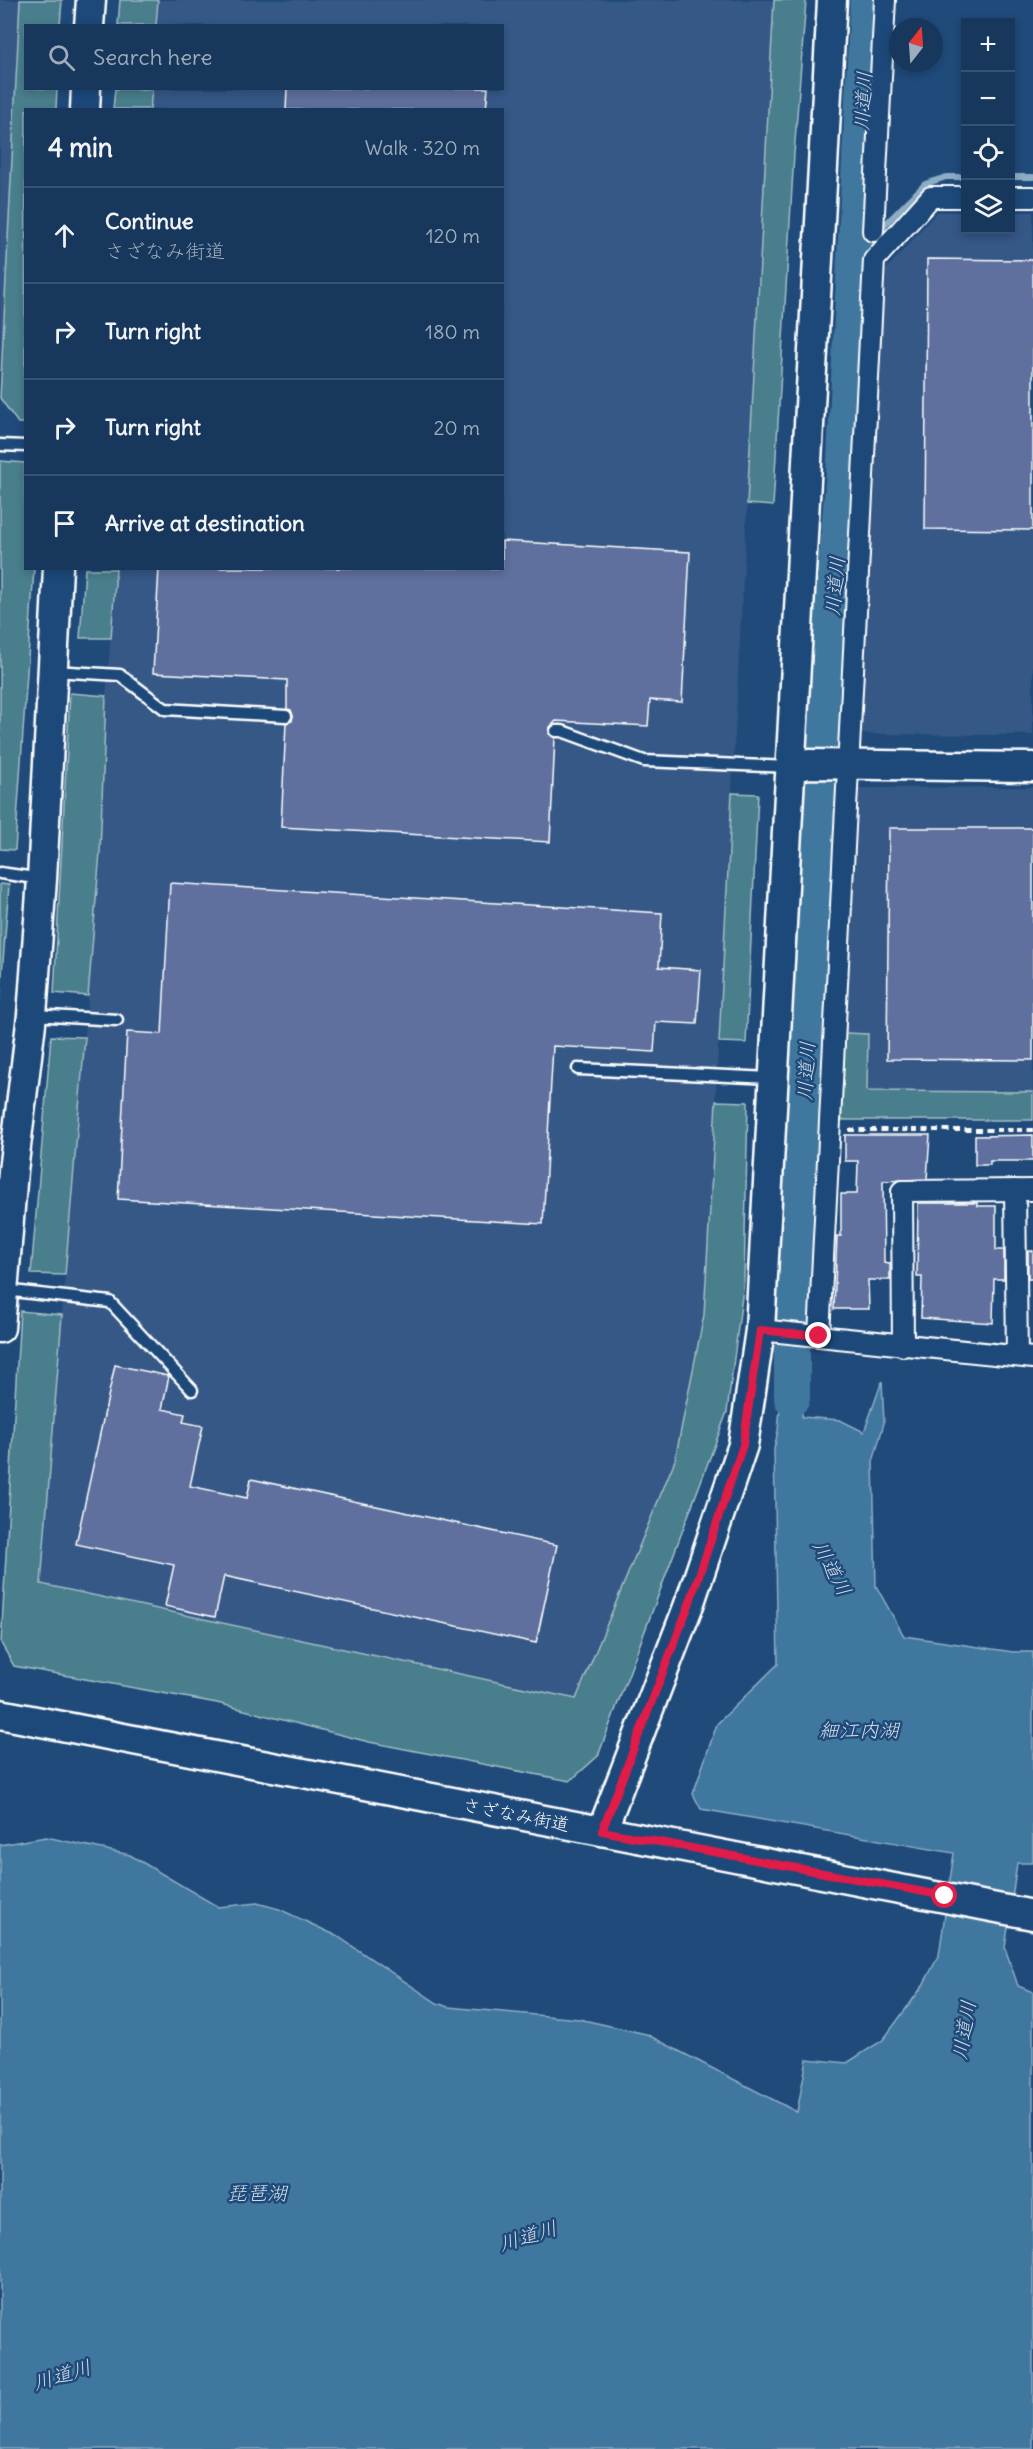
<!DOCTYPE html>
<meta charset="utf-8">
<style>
:root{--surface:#17385c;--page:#244365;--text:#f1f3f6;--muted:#9eacbb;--line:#365272}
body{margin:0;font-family:Delius,"Klee One",sans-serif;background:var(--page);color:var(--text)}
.controls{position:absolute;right:18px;top:18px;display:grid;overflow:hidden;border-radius:0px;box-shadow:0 3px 9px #0003}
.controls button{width:54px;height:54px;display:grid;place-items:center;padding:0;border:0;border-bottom:2px solid var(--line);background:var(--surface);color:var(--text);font:30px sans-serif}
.compass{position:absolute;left:889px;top:18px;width:54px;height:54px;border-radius:50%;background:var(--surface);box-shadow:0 3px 9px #0003;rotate:17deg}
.stop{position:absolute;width:18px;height:18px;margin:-14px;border:4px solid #e11d48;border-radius:50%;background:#fff}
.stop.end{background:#e11d48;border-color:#fff;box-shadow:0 2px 6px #0008}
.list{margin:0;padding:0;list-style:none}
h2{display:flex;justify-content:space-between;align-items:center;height:78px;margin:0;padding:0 24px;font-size:26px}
h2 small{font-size:20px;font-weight:400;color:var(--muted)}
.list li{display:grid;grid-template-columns:39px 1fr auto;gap:18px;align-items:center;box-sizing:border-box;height:96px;padding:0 24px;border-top:2px solid var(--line)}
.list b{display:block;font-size:22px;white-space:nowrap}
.list p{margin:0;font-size:20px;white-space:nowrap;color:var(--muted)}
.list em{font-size:20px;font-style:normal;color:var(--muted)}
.icon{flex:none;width:33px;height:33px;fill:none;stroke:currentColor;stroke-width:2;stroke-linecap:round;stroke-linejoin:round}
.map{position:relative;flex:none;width:1033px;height:2449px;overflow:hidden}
.search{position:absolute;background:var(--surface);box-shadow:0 3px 9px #0003;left:24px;top:24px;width:480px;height:66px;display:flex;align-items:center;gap:15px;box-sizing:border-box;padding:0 21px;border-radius:0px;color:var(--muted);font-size:22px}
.panel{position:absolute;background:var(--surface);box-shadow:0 3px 9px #0003;left:24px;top:108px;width:480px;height:462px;border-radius:0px}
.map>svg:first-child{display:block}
.built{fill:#365887}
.green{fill:#497e8c;stroke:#a4bec6;stroke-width:1.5}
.water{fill:#41779e;stroke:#8dadc5;stroke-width:1.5}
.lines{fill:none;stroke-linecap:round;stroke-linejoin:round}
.stream{stroke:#8dadc5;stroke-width:6}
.river{stroke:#41779e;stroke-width:36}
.building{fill:#5e6f9e;stroke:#fff;stroke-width:1.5}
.lane-casing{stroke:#fff;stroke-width:15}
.street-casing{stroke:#fff;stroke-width:24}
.secondary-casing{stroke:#fff;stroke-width:33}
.path{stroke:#fff;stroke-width:4;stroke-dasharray:6 4.5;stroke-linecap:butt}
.lane{stroke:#1f4a7a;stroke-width:10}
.street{stroke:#1f4a7a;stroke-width:20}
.secondary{stroke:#1f4a7a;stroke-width:28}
.route{stroke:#e11d48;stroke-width:8}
.labels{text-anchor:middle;stroke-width:5;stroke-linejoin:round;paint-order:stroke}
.street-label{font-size:18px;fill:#fff;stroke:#1f4a7a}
.water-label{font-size:20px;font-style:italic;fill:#d0dde7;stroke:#1f4a7a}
</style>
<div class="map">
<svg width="1033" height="2449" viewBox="0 0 1033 2449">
<rect width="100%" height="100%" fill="#1f4a7a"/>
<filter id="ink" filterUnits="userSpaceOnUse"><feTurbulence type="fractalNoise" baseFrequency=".0167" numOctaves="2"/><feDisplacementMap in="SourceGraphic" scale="12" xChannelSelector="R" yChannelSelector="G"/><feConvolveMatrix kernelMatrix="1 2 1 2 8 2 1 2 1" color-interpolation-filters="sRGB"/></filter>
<g filter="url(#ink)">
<!-- built -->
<g class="built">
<path d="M0 0H20L0 385Z"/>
<path d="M158 0H774L704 1315 675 1460 576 1699 40 1584 100 852 106 696 116 569 502 568V110L150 109 152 89 502 88V26L156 25Z"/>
<path d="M937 212H965L966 230H1010L1011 212H1033V735L861 734 883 273Z"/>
<path d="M1033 787V1120H841L858 788Z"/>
</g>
<!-- green -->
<g class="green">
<path d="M20 0H62L60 25 26 26V88L57 89 56 109 26 110 25 423H18L0 398Z"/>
<path d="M120 0H158L156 25H118Z"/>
<path d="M774 0H806L794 154 773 506 747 504Z"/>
<path d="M115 89H152L150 109H113Z"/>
<path d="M0 461 25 463 26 568 34 569 15 850 0 849Z"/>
<path d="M85 569H116L111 638H80Z"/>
<path d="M70 693 106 696 100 852 88 996 54 993Z"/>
<path d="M732 793 758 794 746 1043 719 1042Z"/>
<path d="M0 884 9 885 0 1000Z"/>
<path d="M845 1033 868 1034 867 1091 1033 1092V1120H841Z"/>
<path d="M51 1036 85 1037 65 1275 31 1274Z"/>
<path d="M716 1101 748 1102 744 1281 727 1412 598 1756 570 1781 369 1742 217 1703 14 1666 1 1643 20 1311 62 1315 41 1584 576 1699 675 1460 704 1315Z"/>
</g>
<!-- water -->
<path class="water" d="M801 1348 802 1417 840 1420 864 1432 882 1381 884 1423 873 1462 876 1586 904 1636 1013 1652H1033V1863H1017L1005 1948 1018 1986 1033 1992V2449H0V1845L46 1837 130 1855 218 1907 257 1903 279 1909 337 1936 437 2003 448 2007 579 2019 646 2034 797 2112 807 2059 847 2063 883 2040 922 1987 939 1955 954 1853 701 1809 693 1794 717 1724 778 1664 774 1449 778 1431 785 1349Z"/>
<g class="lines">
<!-- stream -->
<g class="stream">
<path d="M1010 177H1033"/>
<path d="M853 257 925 184 946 177H966"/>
</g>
<!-- river -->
<path class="river" d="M792 1398V1353L825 705 845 459 868 0"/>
</g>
<!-- building -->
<g class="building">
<path d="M287 88H488L486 110H286Z"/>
<path d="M927 259 1033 260V530L925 529Z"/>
<path d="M502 541 690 552 682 702 650 700 648 726 556 721 550 727 549 734 555 738 550 842 281 827 286 723 292 721 293 716 291 710 287 709V680L153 673 159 568H502Z"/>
<path d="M889 828H1033V1060L887 1059Z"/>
<path d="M170 883 662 913 659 967 701 970 697 1024 656 1022 654 1052 553 1046 543 1224 118 1199 127 1032 162 1034Z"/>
<path d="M845 1135H930L927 1179 883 1181 884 1263 890 1264V1280H868L869 1309H834L837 1236H841V1194H857L858 1161H845Z"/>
<path d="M1033 1135V1161H990V1165H975V1136Z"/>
<path d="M918 1203H977V1206H996V1250H1004V1279H994L993 1323 921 1318 922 1277H917Z"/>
<rect x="1028" y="1251" width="5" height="28"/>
<path d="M115 1365 169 1376 162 1409 185 1414 183 1422 203 1426 190 1486 247 1498 251 1479 557 1545 536 1643 224 1576 215 1617 165 1606 174 1565 76 1544Z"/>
</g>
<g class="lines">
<defs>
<g id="lane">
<path d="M0 445 26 446"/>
<path d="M53 671 120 675 165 709 286 716"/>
<path d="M556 731H562L644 761 790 767"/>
<path d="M0 873 42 879"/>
<path d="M33 1015 117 1020"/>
<path d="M578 1069 772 1078"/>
<path d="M4 1290 110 1302 192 1390"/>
</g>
<g id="street">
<path d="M1010 197H1033"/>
<path d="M873 231 885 0"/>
<path d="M1015 1190 1017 1356"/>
<path d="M760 1330 1033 1358"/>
<path d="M819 1336 874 260 931 197H966"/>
<path d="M903 1346 902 1191 1033 1190"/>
</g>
<g id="secondary">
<path d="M89 26 91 0"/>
<path d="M85 110 86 88"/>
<path d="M792 767 809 764 1033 767"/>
<path d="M0 1328 13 1171 32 1015 42 879 58 568"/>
<path d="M0 1714 1033 1915"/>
<path d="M602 1831 690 1602 743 1445 760 1330 832 0"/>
</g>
</defs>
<!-- lane casing -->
<use href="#lane" class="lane-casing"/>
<!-- street casing -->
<use href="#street" class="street-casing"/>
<!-- secondary casing -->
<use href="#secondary" class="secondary-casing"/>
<!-- path -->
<path class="path" d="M849 1130H1033"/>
<!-- lane -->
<use href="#lane" class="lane"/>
<!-- street -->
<use href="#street" class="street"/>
<!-- secondary -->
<use href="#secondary" class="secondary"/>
</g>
</g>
<g class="lines" filter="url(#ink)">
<!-- route -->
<path class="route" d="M819 1336 760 1330 743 1445 690 1602 602 1831 945 1896"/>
</g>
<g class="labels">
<!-- street labels -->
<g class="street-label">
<text transform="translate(516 1815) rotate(11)" y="6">さざなみ街道</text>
</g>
<!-- water labels -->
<g class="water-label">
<text transform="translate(863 101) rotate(-87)" y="7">川道川</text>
<text transform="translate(835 586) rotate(-85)" y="7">川道川</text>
<text transform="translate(806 1071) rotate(-87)" y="7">川道川</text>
<text transform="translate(832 1568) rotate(62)" y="7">川道川</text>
<text x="859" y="1737">細江内湖</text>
<text transform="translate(964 2030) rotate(-81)" y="7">川道川</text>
<text x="257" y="2200">琵琶湖</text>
<text transform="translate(528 2236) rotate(-17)" y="7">川道川</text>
<text transform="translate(62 2375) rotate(-17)" y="7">川道川</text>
</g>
</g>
</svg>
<div class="controls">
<button>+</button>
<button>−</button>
<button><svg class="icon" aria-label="locate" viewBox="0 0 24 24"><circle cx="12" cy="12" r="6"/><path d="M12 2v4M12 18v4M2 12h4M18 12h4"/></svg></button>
<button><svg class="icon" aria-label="layers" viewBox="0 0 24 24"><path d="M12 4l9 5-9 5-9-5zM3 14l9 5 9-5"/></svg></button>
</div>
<svg class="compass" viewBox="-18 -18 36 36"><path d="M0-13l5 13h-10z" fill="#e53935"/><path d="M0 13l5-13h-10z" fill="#9eacbb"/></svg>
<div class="stop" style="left:945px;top:1896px"></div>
<div class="stop end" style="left:819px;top:1336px"></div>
<div class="search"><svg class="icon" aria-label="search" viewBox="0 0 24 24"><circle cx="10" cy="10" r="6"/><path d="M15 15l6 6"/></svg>Search here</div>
<section class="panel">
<h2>4 min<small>Walk · 320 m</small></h2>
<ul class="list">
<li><svg class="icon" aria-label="ahead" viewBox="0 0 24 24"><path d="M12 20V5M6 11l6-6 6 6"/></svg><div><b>Continue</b><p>さざなみ街道</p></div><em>120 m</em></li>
<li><svg class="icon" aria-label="right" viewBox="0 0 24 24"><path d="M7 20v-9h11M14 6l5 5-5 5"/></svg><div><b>Turn right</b></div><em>180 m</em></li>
<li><svg class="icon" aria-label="right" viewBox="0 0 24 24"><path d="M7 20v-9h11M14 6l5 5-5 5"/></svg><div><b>Turn right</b></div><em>20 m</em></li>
<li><svg class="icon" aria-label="arrive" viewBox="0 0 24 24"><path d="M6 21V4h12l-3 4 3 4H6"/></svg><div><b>Arrive at destination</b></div></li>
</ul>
</section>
</div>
